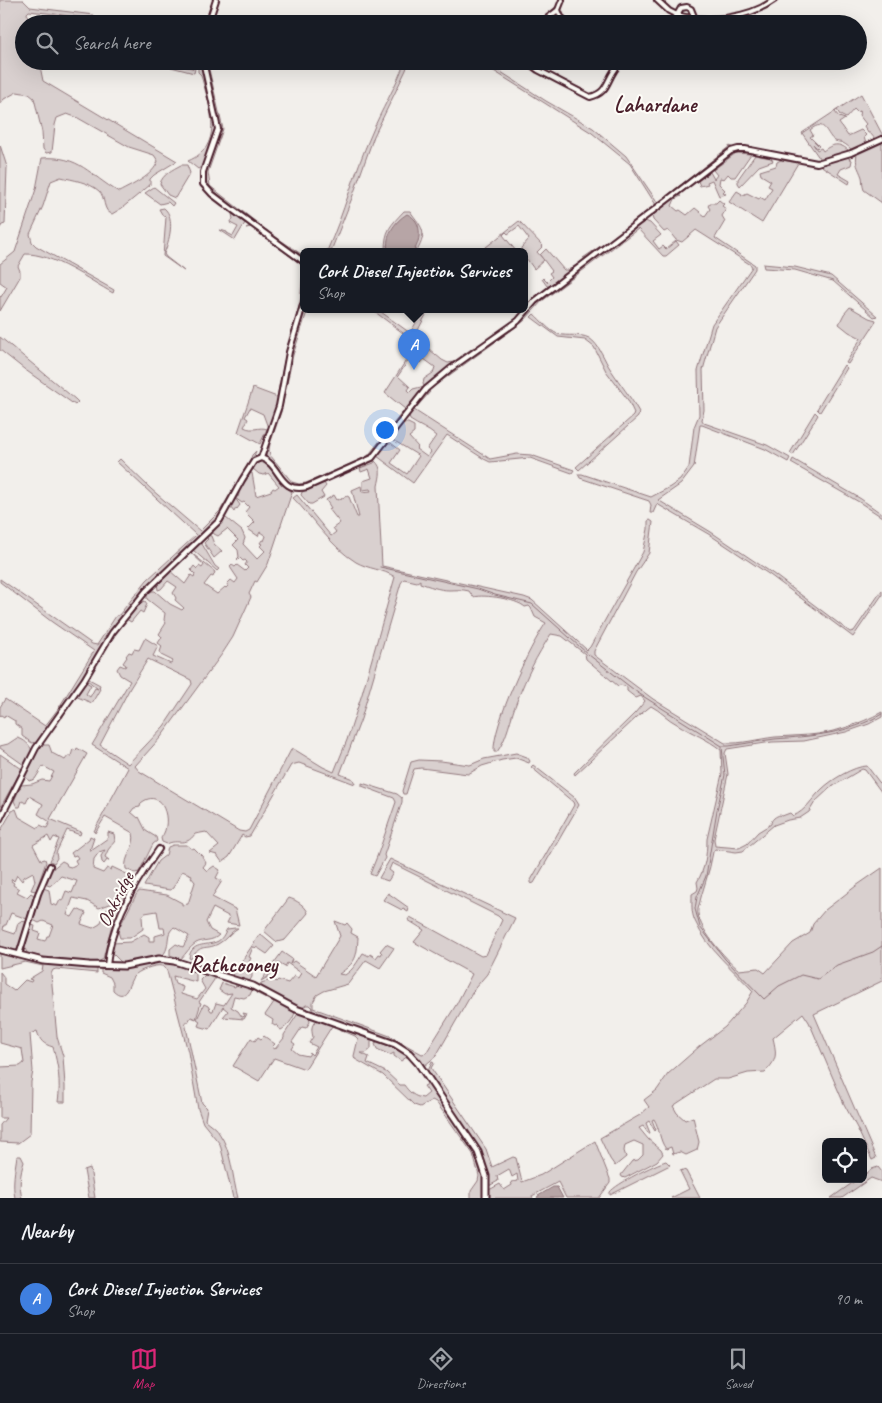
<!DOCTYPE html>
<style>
:root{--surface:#171b24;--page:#20242c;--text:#f1f3f6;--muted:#9ea1a6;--line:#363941;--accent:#db2777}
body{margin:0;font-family:Caveat,sans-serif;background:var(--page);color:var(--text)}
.controls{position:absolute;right:15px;bottom:15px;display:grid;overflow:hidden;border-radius:8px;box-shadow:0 5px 20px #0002}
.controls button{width:45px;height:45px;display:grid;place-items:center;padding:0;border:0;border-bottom:1px solid var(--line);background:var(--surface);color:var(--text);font:25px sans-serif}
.you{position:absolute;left:384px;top:429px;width:18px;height:18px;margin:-12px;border:4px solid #fff;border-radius:50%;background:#1a73e8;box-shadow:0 0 0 8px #1a73e833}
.badge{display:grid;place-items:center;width:32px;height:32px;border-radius:50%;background:var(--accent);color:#fff;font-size:16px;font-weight:700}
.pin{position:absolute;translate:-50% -41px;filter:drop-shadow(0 1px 2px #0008)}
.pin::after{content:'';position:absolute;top:26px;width:18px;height:15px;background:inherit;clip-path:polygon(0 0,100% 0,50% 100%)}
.popup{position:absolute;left:300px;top:248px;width:228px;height:65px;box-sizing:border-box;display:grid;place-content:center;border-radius:8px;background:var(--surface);filter:drop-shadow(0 1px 4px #0005);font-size:16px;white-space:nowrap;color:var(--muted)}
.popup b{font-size:19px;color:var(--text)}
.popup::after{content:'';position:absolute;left:50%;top:100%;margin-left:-10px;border:10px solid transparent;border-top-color:var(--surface)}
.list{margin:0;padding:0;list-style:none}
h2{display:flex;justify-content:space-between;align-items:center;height:65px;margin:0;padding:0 20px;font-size:21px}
h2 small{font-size:16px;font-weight:400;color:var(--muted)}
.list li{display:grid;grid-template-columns:32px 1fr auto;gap:15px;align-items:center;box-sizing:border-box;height:70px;padding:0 20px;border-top:1px solid var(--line)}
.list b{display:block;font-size:19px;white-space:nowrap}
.list p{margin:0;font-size:16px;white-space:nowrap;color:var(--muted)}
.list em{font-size:16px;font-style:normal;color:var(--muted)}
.icon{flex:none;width:28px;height:28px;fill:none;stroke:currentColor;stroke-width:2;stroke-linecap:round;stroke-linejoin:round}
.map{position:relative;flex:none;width:882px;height:1198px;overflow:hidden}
.search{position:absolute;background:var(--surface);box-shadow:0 5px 20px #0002;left:15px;right:15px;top:15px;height:55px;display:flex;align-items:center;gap:12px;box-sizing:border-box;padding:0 18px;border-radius:28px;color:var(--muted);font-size:19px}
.sheet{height:135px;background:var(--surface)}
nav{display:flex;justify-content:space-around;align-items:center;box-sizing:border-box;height:70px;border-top:1px solid var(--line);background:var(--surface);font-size:14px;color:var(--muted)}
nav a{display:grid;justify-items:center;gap:2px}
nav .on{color:var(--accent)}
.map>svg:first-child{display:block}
.green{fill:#d9d0cf;stroke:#92787d;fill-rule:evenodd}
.water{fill:#b7a5a6;stroke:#8b6f75}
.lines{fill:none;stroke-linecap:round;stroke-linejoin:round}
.stream{stroke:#8b6f75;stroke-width:1}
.minor-casing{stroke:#4a1f2b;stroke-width:8}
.tertiary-casing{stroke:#4a1f2b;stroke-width:9}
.minor{stroke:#fdfcf7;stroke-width:4}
.tertiary{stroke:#fdfcf7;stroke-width:5}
.labels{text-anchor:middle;stroke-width:4;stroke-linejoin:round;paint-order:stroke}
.street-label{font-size:20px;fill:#4a1f2b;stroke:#fdfcf7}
.quarter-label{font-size:22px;font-weight:bold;fill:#4a1f2b;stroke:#fdfcf7}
</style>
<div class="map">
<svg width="882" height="1198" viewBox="0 0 882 1198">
<rect width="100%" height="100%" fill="#f2efeb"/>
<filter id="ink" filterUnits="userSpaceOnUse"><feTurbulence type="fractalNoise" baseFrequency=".02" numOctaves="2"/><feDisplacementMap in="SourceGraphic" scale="10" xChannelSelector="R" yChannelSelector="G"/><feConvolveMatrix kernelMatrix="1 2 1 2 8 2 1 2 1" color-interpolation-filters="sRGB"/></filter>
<g filter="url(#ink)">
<!-- green -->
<g class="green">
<path d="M0 0H23L30 7 94 15 96 24H92L88 18 29 11 27 13 29 24H24V61H39L43 81 177 161 154 175 150 179V185L122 208 112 214C102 211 106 197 99 191 89 182 73 180 61 177L51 181 43 206 30 234 32 242 36 246 114 290 113 293C89 280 52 253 25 254L18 266 20 271V277L0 311V296L1 297 7 287 0 282V264L15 252 36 189 42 158C80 155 89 175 119 192 132 185 153 176 158 161L154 155 129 147 78 118 67 114 57 118 55 125 52 152 46 153 43 149 42 132 34 98 29 94 17 92 4 99 0 104Z"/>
<path d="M148 61H162L195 69 194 73Z"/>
<path d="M198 61H201L217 129 203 166 198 169 188 161C226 145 209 106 201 75L198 72Z"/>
<path d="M204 61H207L223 129 208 172 210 186 270 233 304 256V259L268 234 206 185 204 172 220 129Z"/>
<path d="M405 61H409L406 70 374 136 352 198 331 251H327C344 213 354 173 371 135 381 110 396 87 405 61Z"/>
<path d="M478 61H484L546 101 593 128 626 156 658 203 730 146 733 148 625 231 589 257 583 258 624 230 656 205 630 164 592 133Z"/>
<path d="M861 94 882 134V137L876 140 870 133H868L864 126 866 124 859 115 860 111 857 112 854 109 846 118 840 115 837 110 835 112 839 117 845 119 839 123 848 136 861 130 866 135 864 137 866 144 853 151C850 148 847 145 843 143 841 142 837 142 835 141 826 136 826 117 810 130L813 135 810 137 819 146 817 148 813 144 817 150 821 148 823 151C832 144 839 142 848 150L846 153 820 159 802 133Z"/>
<path d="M882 141V203L864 190C862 185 863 181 862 177 858 166 855 165 857 153Z"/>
<path d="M0 145 7 167 5 224 2 225 0 228Z"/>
<path d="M736 153 751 154 735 177H731L728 174 724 179 720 178 719 184 725 190 723 192 726 194 719 196 712 180 707 182 708 184 700 186 698 181 710 172 714 179 717 175 713 170Z"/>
<path d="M755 155 771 158 773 161 759 166 740 186 738 183V179Z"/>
<path d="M847 157 852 160 851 165 841 169 838 174 850 181 849 184 820 165Z"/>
<path d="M781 160 798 163 762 223 729 202 737 191 742 194 741 196 747 193 759 199 760 197 765 200 772 188 768 186 771 181 761 175 760 171 776 166 777 162Z"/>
<path d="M181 165H187L190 173 175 198 168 195 160 184C162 175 173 169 181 165Z"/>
<path d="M154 187 174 203 172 206 168 202 160 204 145 193Z"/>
<path d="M677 196H681L675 199 672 206 678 211 680 210 687 215 695 208 705 216 710 209 708 206 710 203H716L719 200 724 204 722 206 726 209 722 216 725 221 715 238 755 265V269L715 327 703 370 704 410 702 420 704 423 767 445 790 458 788 462 765 449 702 425H700L694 467 681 484 658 500 711 532 772 573 850 632 854 631 882 590V595L853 637 770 575 710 535 657 504 653 513H650L651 505 649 501 580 478 578 474H582L651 497 670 487 680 480 689 467 694 427 699 415 698 371 712 324 752 267 751 265 696 230 682 242 676 240 668 230 664 232 653 220 652 216Z"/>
<path d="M164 208C176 218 169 241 164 254L166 257 184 271 163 256 166 217 163 216 159 209Z"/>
<path d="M404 211H410C422 228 428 231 417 251H414L416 248 387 245 388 251H385C385 230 390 226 404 211Z"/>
<path d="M232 214 235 215 245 223 235 240 220 230 227 232V233L233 236 238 227 230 223 233 219Z"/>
<path d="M519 221 543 246 537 252 544 260 534 269 524 255V251H521V248L529 239 519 226 508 234 506 232 503 235 516 251H481Z"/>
<path d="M645 221 650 223 661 235 653 241 659 249 663 246 666 249 676 241 679 245 666 256H663L638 229 542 301 524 321 509 332 433 387 432 386 437 382 522 319 532 306 546 295Z"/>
<path d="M250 226 253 227 304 265V290L302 305 283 374 276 411 271 424 267 425 263 414 250 408 245 417 248 419 244 427C253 432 259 426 267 429L260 444 238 432 253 388 277 397 285 357 300 303 303 271 302 266 298 262 251 227 246 228Z"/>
<path d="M546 249 564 270H568L583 261 551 287 547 286 542 279 543 278 547 282 552 277 549 273 552 271 540 255Z"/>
<path d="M763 264 795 267 831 276 877 316 874 317 833 281 795 270 764 268Z"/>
<path d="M304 307V309H308L293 355 281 412 270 444 269 450 270 455 292 482 299 484 306 483 367 457 405 409 385 393 416 345 415 342 371 309H377L410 333 424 309H429L417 332 416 338 442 360 448 363 453 362 474 347 476 349 442 373 427 386H424L423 384 424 379 433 373 435 367 424 359 421 363 418 361 421 356 415 351 398 376 410 387 408 390 410 392 413 389 421 387 423 390 374 452 370 457 306 485H292L284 479 267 457 265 448 274 425 291 353Z"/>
<path d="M850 307 869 318 876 320 875 323 848 364 846 363 861 338 849 332 839 324 844 314Z"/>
<path d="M534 314C541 320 549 331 558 334 568 337 579 333 589 338 600 345 604 360 611 370 620 384 631 397 639 412L638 417 579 470 576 467 633 416 634 413 628 400 606 371 594 347 585 340 558 337 531 317Z"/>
<path d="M0 337 75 399 78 402 75 405 24 369 0 350Z"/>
<path d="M844 365 847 368 820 412 817 409Z"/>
<path d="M428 390 430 392 414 410 487 457 490 459 517 454 531 455 574 470 572 473 530 458 490 462 484 459 447 435 413 483 377 456 387 443H391L400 450 391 463 407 474 419 456 393 440 391 437 402 423H408L414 426V433L409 437 418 447 416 449 427 457 431 452 427 449 436 436C428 429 419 426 410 420L409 415Z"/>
<path d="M815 412 818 415 793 455 790 453Z"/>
<path d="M256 451 252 461 218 518 170 563 136 599 109 634 81 680 37 742 32 743 22 736V729L15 724V721L5 715 4 717 1 715 0 716V707L5 699 45 726 58 709 94 651 52 622 0 582V579L92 644 97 645 116 616 119 615 147 580 196 535 117 462 120 459 151 489 200 531 220 511 250 461 252 455Z"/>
<path d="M793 459 861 499 882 514V517L859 502 791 463Z"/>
<path d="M260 461 266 462 284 486 292 492 268 564 257 582 255 581 249 594 251 597 233 637 222 654 161 737 135 766 139 771 239 831 245 832 249 830 292 748 323 767 334 772 347 740 362 694 395 577C383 569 368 569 356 562 330 546 314 519 293 498L297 495 331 536 336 532 333 528 340 523 329 509 331 508 326 500 334 495 337 500 347 496 349 497 357 517H359L352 490 361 486 362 492 371 491 370 489 363 490V481L372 478 369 469 361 472 360 468 374 463 375 461C383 468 380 476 378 486L382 566 524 597 532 600 587 650 590 647 643 552 648 529V521L650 520 653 522 649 553 636 572 594 651V655L653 699 725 743C742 744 758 739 775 737 786 736 798 736 809 735 834 733 860 724 882 712V717L869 724 846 732 804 741 772 742 727 749 725 753 728 774 714 839 715 846 739 848 747 844 758 832 771 824C771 819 776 816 780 815L782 816 790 813 793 816C806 811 812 798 822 789 831 780 854 766 867 766L882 786V793L865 770 862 769 830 788 815 802 809 812 800 818 788 820 774 825 743 851 736 852 715 849 713 852C710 872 702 890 698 909 695 926 727 960 739 970L758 968 765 973 793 943 810 933 813 924 825 910 856 886 882 868V981L814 1014 876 1158 872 1160 857 1128 844 1104 809 1022 803 1013 773 1038C777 1055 777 1060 765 1072L748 1073 728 1079H714L673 1106 677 1113 685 1120 693 1117 699 1142 697 1150 686 1155 680 1152 673 1154 671 1147 666 1149C659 1140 660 1129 654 1119L652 1120 656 1130 655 1131 649 1121 646 1123 650 1133H648L643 1126 639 1128 648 1139 661 1150 663 1154 657 1161 625 1178 622 1177 621 1175 632 1161 638 1160 643 1155V1145L634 1141 625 1145 624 1151 626 1157 615 1166 610 1159 600 1138 640 1115 649 1107 644 1100 657 1090 668 1074 700 1046 725 1027 746 1003 753 991C733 969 707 949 695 921 691 913 692 903 692 894L697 891 698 888 697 882C705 869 707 855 707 839L722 774 721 750C708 739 691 733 677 724 667 719 661 711 651 706L637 717 575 775 574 773 635 713 645 701 641 696 636 698 627 691V687L620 685 618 686 586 659 585 654 562 636 551 634C536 657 527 675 517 701 510 718 508 737 497 752H494C492 726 530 645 546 623L535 617 531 608 529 606 525 607C516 599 485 594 473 597L469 591C462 589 456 590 449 590 439 590 429 586 420 583V580L417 582 404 579 401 583 361 719 340 774 353 779 355 784 299 763 291 765 250 836 245 837 242 835 229 857 222 862 217 855 210 853 219 846 206 832 195 834C185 848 178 838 167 844L162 842 161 838C174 822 162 786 141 803L140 807 134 808 131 812 138 818 139 817 146 831 156 837 157 841 153 844 139 872 135 873 126 869C123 857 137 846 133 833L105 817 95 833 94 831 128 768 92 745 130 681 120 675 117 669 120 665 125 667 126 665 123 663 127 657 126 656 129 652 132 653 134 649 139 650 145 638 158 646 153 656 171 664 173 661 161 655 160 652 162 646 158 643 162 637 159 634 166 623 164 620 165 613 147 599V594L150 591H155L170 604 182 610 184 608 175 600 176 598 173 593 177 587 168 581 161 589 158 590 157 583 169 570 185 584 191 575 194 577 195 574 191 570 194 566 197 569 199 566 202 568 204 565 189 551 215 572 213 577 211 576 204 585 217 594 225 587 226 588 228 586 227 584 231 580 235 583 238 579 230 567 232 565 235 567 237 565 245 571 248 568 245 565 247 562 245 560 243 561 240 558 238 560 237 559 239 557 238 550 233 545 238 540 227 529 218 536 214 534 212 530 226 518 242 531 245 538 243 544 257 559 265 551 260 546 262 544 260 543 262 540 264 541 266 536 260 532 258 536 248 529 255 522 245 512 249 507 244 502 242 503 235 498 240 505 237 509 236 508 234 512 230 507 235 496 238 497 239 494 238 489 249 474 252 473 256 496 271 491 273 488 275 489 279 486 268 473 264 475 259 474 253 469 256 463ZM148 659 191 680 192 684 164 726 128 764 100 745 130 688Z"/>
<path d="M324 483 326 486 321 492 324 497 312 504H309L301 495 302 492Z"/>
<path d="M207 535 211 536 214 544 222 551 214 558 204 543 208 539 205 536Z"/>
<path d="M197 543 202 544 215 566 219 569 217 571 193 550V547Z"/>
<path d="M145 601 147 604 143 613 140 611 131 622 126 619 139 603Z"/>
<path d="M87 678 100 685 99 688 100 689 92 703 75 696 62 718 61 715 84 681 91 685 86 694 90 697 95 688 98 689 86 679Z"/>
<path d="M17 738C24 739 30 745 32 751L24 765 0 748V746L8 744Z"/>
<path d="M42 745H49L52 753 65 760 68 756H71L73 749 76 751 77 748 87 754 50 819 81 832 80 835 67 830 56 853 57 858 54 863 50 861 59 839 54 837 51 842 48 836 33 845 41 860 45 859 46 862 36 891 31 890 35 881 33 872 24 877 22 881 17 875 14 881 12 879 11 881 14 883 13 885 19 889 17 892 27 897 31 893 34 895 27 919 11 913 6 925H4L3 930 15 934 18 923 21 921 26 922 18 949 14 951 0 948V832L12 811 16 809 19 817 38 828 40 825 47 828 50 822 38 814 43 804 29 796 26 803 22 801 20 807H17L14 801 21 785 32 784 42 780 49 781 54 772 43 766 35 779 29 781 25 776 34 756Z"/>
<path d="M516 753 527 757 530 761 529 763 516 758 502 760 482 766 468 774 421 768 414 769 406 794H403L402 791 411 762 419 760 441 761 470 765 484 759Z"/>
<path d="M0 754 22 769 0 808Z"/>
<path d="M533 765 574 797 579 805 534 883 531 884V880L574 805 573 802 531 767Z"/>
<path d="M362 783 397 794 402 798V802L384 855 385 858 375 876 370 874 378 854 396 802 394 798 362 786Z"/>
<path d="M108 832 114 834 115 841 108 850 105 857 109 860H107L104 864 102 862 101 856 105 850 99 852 94 859 93 869 103 873 107 868 111 870 112 867 133 877 134 882 125 894 122 904H110L99 908 87 901 73 898 67 915 72 917 77 909 86 913 81 924 93 928 100 924 107 909H114L118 915 111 928 103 959 97 963 49 959 27 953 25 948 31 925 35 926 34 931 40 933 38 939 45 941 47 936H49L53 925 43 921 39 923 33 920 43 888 49 890 51 904 57 906 60 900 62 901 66 891 72 893 77 881 61 876 50 886 44 884 51 870 62 861 66 863 67 866 71 867 77 864 75 860 78 858 76 855 73 856 71 853 89 839 90 836 94 838 90 850H91L108 838Z"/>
<path d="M173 845H187L192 849 194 848 202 856 206 863 203 867 207 871 214 866 220 870 216 878 222 881 212 897 235 909 239 925 227 923 230 917 213 908 206 922 210 930 219 935C212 942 204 939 196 943 190 947 186 953 181 959L170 955V949L176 944 183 947 189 936 174 927C172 929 170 931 169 934 167 942 169 949 162 956L122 963 112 953 113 943 130 942 144 934 149 937V941H155V936L165 933 164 928H160L157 911 145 913 142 917 143 929 130 938H120L118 931 119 928 136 895 139 891 167 895 182 903V905L188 904 195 882 191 877 192 875 182 871 173 888 170 890 144 886 158 861 166 855 168 847Z"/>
<path d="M390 859 515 918 487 974 475 988 436 1056 424 1066 410 1051 395 1042 311 1011 313 1008 310 1005H306L301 1009 281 999 260 986 261 983 274 979 276 982 278 980 288 983 294 976 298 978 301 973 287 963 285 967 278 963 271 974 268 976V977L261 981 282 952 292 959 290 964 294 961 316 976 340 936 335 921 345 925 347 923 352 929 351 933 358 937C357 958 356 962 339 974L345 975C354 969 357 962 363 953L369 956 370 954 376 958 379 954 381 955 382 953 380 951 386 944 394 948 380 968 366 960 348 984 324 991 317 995 313 1002V1008L390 1036 422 1054 426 1053 456 1005 472 974 414 942 424 930 408 920 410 917 481 956 486 955 502 920 498 916 392 863 389 870 393 873 388 881 379 878Z"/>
<path d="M388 893 409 908 408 912 403 909 402 910 383 900Z"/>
<path d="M289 898C296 900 306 906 308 913L285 940 277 942 264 931Z"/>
<path d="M235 928H238C230 932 226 940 218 944 204 951 202 942 191 959L189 958C191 942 206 946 216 942 222 940 224 934 227 929Z"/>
<path d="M260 934 274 946 267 954 258 948 253 947 249 957 251 958 249 962 252 965V977L249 982 231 977Z"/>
<path d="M0 952 51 964 97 968V973L56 969 53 970 51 974 57 1037 63 1056 65 1086V1102H58C61 1082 58 1065 53 1047 43 1044 40 1041 37 1031L30 1034 33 1071 31 1082 30 1134 18 1143 0 1142V1125L6 1118H0V1067L20 1066 24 1063 22 1049 0 1043V972L4 977V984L14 991 25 980 31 982 32 980 29 979 42 971 43 966 25 962 0 968Z"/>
<path d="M156 961 171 962 196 970V982L173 976 175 984 183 987 181 994 197 999 205 989 200 980 206 974 214 977V980L199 1002 201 1003 196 1019 191 1017 188 1022H185L202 1103 207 1108 205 1120C210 1124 216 1128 219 1133 232 1151 232 1177 238 1198H233L220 1144 203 1123 198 1109 188 1052 167 971C165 968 165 967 162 966 155 964 137 971 133 977 128 984 126 1003 113 990V983L110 977 101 973V969L132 966Z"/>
<path d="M222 983 235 987 237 983 253 988 250 995 244 998 234 996 231 1007 238 1011 242 1017 245 1016 243 1013 247 1014 244 1019 223 1017 228 1011 223 1007 209 1029 198 1026 200 1021 197 1019 204 1004 208 1006 211 1011H213L216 1003 224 1005 232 993 225 994 219 990Z"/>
<path d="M257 991 295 1012C294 1018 287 1027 281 1030L278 1028 277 1025 275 1026 272 1024 273 1020 265 1015 274 1002 256 993Z"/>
<path d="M299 1012 309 1016 310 1022 306 1028 302 1027 292 1042 295 1044 292 1049 298 1054 308 1056 310 1053 312 1055 317 1047 309 1043 313 1037C311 1028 311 1025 318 1019L369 1037 371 1041V1049L366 1053H361L369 1057 367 1063 386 1072 400 1085H404C409 1092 414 1097 423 1098L429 1093 424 1086 430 1083 477 1153 484 1177V1198H471V1191L478 1181 479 1176 473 1154 436 1102 432 1100 420 1107 414 1105 383 1075 355 1059 354 1056 358 1039 355 1036 332 1026 305 1069 274 1058 259 1081 233 1066 251 1038 255 1041 258 1037 261 1039 264 1036 275 1044 272 1047 275 1049 284 1038V1035Z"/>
<path d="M379 1039 402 1049 412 1060 408 1056 401 1061 394 1056V1053L390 1055 377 1049 375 1044Z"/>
<path d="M432 1062 434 1063 431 1068 433 1071 486 1149 492 1167 513 1157 516 1158 522 1182 541 1175 595 1141 610 1179V1183L599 1198H566L558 1182 532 1196 533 1198H488L489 1190 500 1184 504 1190 512 1185 511 1182 518 1181 517 1174 512 1177 509 1169 497 1176 498 1181 489 1186 486 1165 480 1151 428 1071Z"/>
<path d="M17 1156H21L24 1162C20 1173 19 1187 22 1198H15C12 1184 15 1169 17 1156Z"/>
<path d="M666 1161 670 1165 610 1195V1192C616 1184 655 1164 666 1161Z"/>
<path d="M878 1167 882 1172V1182L871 1178 842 1198H831L858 1179H863V1176L872 1169Z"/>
<path d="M90 1168 95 1198H89L84 1170Z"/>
<path d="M683 1170 686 1171 700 1198H671L689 1189 680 1171Z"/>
</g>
<!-- water -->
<g class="water">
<path d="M407 214C423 221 421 239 414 251H388C385 236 394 222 407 214Z"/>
<path d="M553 1187H557L563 1198H537L538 1196Z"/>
</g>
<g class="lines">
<!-- stream -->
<g class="stream">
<path d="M380 567 478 589 495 595 532 604 589 655 638 693 722 746H729C744 744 759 741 775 739 812 736 849 734 882 714"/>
<path d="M722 747 725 775 717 810 706 876 697 897 695 909 700 927 725 959 764 999 779 986 801 975 818 979 837 965 873 952 882 946"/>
</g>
<defs>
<g id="minor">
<path d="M657 0 669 11 677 15 668 24"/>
<path d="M558 10 561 17 569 24"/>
<path d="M695 19 691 9 687 7 681 8 677 15C707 23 748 19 774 0"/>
<path d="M208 24 216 0"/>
<path d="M540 24 558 10 562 0"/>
<path d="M203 61 218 129 203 172V184L212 194 233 210 304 262"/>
<path d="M526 61 538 70 590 97C607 93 606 83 614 71 616 67 620 64 623 61"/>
<path d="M261 458C281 464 278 494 307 487L372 458 426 389 450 369 518 321 535 301 731 151 738 149H745L817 163 851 153 882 139"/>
<path d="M0 819 36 748 84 680 112 633 146 591 220 520 242 480 254 461 261 458 279 406 289 352 304 302"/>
<path d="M19 955 38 894 50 866"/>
<path d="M107 966C110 924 135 882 159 849"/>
</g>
<path id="tertiary" d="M0 950 43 961 89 965 124 966 159 959 174 961 253 986 296 1009 395 1044 409 1053 418 1063 478 1152 486 1176V1198"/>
</defs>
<!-- minor casing -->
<use href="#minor" class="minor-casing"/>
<!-- tertiary casing -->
<use href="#tertiary" class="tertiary-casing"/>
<!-- minor -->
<use href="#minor" class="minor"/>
<!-- tertiary -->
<use href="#tertiary" class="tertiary"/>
</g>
</g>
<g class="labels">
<!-- street labels -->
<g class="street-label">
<text transform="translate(115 899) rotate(-63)" y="7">Oakridge</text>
</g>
<!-- quarter labels -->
<g class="quarter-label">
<text x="655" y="112">Lahardane</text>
<text x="233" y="972">Rathcooney</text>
</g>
</g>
</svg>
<div class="controls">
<button><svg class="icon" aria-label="locate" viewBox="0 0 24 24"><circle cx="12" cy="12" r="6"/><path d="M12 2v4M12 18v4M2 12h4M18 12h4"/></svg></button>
</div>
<div class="you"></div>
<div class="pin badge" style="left:414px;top:370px;background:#3f7fe0">A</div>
<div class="popup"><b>Cork Diesel Injection Services</b>Shop</div>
<div class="search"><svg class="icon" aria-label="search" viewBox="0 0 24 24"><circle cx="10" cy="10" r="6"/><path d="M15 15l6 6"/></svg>Search here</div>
</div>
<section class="sheet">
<h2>Nearby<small></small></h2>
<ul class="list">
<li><span class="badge" style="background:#3f7fe0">A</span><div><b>Cork Diesel Injection Services</b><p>Shop</p></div><em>90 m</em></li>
</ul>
</section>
<nav>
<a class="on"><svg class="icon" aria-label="map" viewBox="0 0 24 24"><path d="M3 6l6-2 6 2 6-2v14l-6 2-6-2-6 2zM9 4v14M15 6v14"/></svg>Map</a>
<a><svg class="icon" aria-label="directions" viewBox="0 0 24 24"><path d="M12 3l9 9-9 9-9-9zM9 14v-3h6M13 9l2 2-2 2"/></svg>Directions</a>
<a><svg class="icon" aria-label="saved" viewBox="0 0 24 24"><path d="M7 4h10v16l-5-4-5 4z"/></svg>Saved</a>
</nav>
